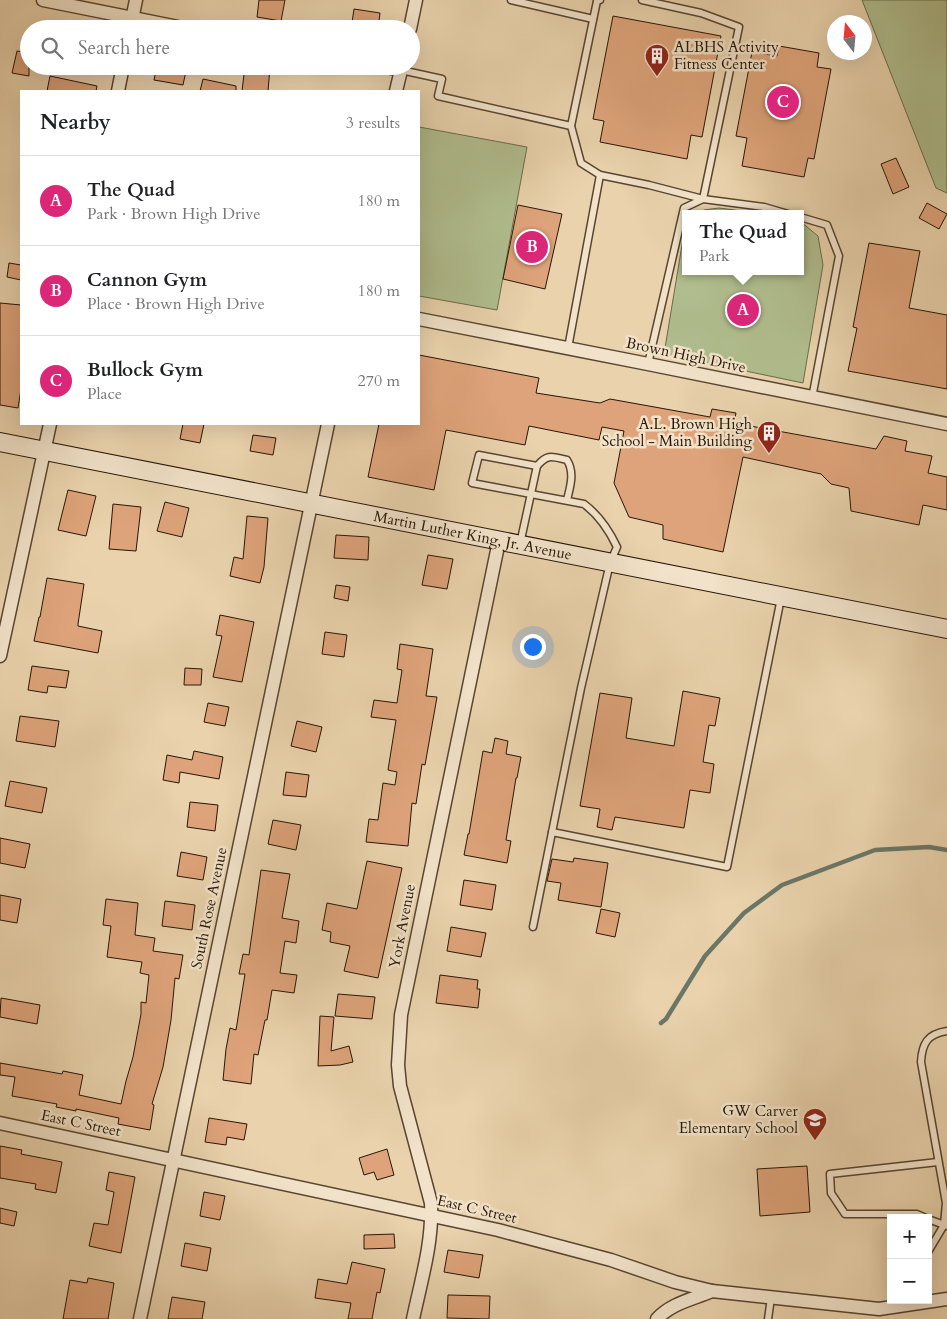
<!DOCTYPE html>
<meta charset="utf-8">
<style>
:root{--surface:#fff;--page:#f2f2f2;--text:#202124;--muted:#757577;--line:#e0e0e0;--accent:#db2777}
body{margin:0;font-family:Cardo,serif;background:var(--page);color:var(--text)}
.controls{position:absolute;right:15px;bottom:15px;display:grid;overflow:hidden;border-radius:0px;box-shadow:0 5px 20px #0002}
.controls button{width:45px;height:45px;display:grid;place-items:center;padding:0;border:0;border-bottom:1px solid var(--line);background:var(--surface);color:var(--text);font:25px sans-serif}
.compass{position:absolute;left:827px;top:15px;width:45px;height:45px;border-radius:50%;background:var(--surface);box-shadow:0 5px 20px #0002;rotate:344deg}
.you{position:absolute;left:532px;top:646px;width:18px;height:18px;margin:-12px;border:4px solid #fff;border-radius:50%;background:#1a73e8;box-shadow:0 0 0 8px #1a73e833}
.badge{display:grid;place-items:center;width:32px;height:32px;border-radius:50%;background:var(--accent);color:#fff;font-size:16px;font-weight:700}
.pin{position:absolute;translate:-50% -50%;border:2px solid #fff;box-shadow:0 1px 5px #0006}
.popup{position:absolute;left:682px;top:210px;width:122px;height:65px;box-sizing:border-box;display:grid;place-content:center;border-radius:0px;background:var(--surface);filter:drop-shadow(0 1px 4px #0005);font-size:16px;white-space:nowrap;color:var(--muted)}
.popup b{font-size:19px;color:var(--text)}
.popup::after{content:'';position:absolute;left:50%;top:100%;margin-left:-10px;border:10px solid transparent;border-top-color:var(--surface)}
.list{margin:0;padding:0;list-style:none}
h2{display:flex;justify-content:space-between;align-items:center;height:65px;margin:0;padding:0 20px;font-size:21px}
h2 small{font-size:16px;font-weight:400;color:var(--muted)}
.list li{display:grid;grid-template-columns:32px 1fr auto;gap:15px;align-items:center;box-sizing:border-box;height:90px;padding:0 20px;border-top:1px solid var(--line)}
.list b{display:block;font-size:19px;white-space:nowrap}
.list p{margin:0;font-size:16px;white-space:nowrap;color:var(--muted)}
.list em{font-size:16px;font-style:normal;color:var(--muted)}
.icon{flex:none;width:28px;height:28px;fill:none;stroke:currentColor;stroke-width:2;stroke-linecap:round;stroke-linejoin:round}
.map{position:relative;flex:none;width:947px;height:1319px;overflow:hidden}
.search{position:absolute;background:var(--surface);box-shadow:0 5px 20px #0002;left:20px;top:20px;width:400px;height:55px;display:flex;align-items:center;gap:12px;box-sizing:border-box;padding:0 18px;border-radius:28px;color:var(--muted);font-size:19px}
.panel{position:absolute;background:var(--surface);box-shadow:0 5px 20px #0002;left:20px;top:90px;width:400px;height:335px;border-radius:0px}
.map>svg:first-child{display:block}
.green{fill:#b0bd8e;stroke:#6c6a4a}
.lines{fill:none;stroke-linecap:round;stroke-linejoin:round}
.stream{stroke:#6a7767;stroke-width:4.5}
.building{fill:#dea37a;stroke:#271606}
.lane-casing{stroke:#584530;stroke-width:9}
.street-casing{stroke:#584530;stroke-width:15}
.secondary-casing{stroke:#271606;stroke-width:20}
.lane{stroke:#f1e2c9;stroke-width:6}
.street{stroke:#f1e2c9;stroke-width:12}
.secondary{stroke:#f1e2c9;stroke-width:18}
.labels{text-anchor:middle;stroke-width:5;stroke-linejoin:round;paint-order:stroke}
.poi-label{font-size:15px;fill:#271606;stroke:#f1e2c9;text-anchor:end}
.street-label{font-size:15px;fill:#271606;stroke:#f1e2c9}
</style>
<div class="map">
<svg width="947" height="1319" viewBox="0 0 947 1319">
<rect width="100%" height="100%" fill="#e9d2ac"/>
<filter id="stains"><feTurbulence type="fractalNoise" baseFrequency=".004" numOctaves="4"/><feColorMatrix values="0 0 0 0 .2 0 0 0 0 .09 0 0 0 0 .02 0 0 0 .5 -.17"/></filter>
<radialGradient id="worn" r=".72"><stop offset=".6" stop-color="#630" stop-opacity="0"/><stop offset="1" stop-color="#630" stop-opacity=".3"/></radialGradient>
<!-- green -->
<g class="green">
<path d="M862 0H947V193L936 188Z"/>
<path d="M419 127 527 147 497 310 419 296Z"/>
<path d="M719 208 766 214H698L704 210Z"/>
<path d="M801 222 818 236 823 265 803 383 664 354 685 227 686 271H800Z"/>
</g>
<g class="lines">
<!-- stream -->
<path class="stream" d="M661 1023 666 1019 705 956 744 913 782 885 875 850 929 847 947 850"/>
</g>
<!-- building -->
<g class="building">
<path d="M259 0H285L281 21 257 17Z"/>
<path d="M354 9 380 13 378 29H351Z"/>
<path d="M613 16 721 36 702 137 691 135 687 159 600 142 604 121 593 119Z"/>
<path d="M779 46 819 53 817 67 831 69 814 159 808 158 804 177 742 166 747 138 736 136 752 52 777 56Z"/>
<path d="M17 51 29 53V76L12 73Z"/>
<path d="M157 66H187L183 85 154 80Z"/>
<path d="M245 66 270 67 268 91H242Z"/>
<path d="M50 76 97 86 96 91H47Z"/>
<path d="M203 79 236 86V91H200Z"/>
<path d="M896 158 909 187 893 194 881 164Z"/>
<path d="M927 203 947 214 939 229 919 218Z"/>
<path d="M518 205 562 214 545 289 503 279Z"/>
<path d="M869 243 920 251 909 308 947 315V389L848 371 857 328 853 327Z"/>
<path d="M9 263 21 265V280L7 277Z"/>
<path d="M0 303 21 305V389L18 408 0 405Z"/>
<path d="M419 355 539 378 536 393 600 403 610 399 710 417 712 409 736 413 734 423 876 449 884 436 907 441 905 451 932 456 928 473 947 477V510L923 505 919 525 851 511 849 488 831 484 821 474 743 457 723 552 663 539V525L629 517 614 483 624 431 602 427 599 440 529 426 525 445 446 430 434 490 368 477 379 424H419Z"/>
<path d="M183 424H204L200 443 180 439Z"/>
<path d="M253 435 276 438 273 455 250 451Z"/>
<path d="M68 490 96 496 86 536 58 530Z"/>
<path d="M165 502 189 508 182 537 157 531Z"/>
<path d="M113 504 141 507 136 551 109 549Z"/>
<path d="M247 516 268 518 264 567 260 583 230 576 234 557 243 559Z"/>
<path d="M336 535 369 537 368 560 334 558Z"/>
<path d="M428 555 453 559 447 589 422 585Z"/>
<path d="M47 578 84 584 78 624V626L102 631 98 653 34 641 39 617H40Z"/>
<path d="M336 585 350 587 348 601 334 598Z"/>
<path d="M220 615 254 622 242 682 213 677 222 636 216 635Z"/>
<path d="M325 632 347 635 344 657 322 654Z"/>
<path d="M400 644 433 649 426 696 437 697 425 765 422 764 416 804 412 803 408 846 366 842 369 819 378 820 383 783 395 785 397 772 388 770 396 720 371 717 374 700 397 703 402 670 397 669Z"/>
<path d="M32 666 69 671 66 688 48 686 47 693 28 690Z"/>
<path d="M185 668 202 669 201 685H184Z"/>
<path d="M683 691 720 698 715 726 709 725 703 762 714 764 710 793 690 790 684 828 615 817 612 830 597 827 600 809 580 806 600 693 632 698 626 738 674 746Z"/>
<path d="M208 703 229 707 225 726 204 722Z"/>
<path d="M20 716 59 721 55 747 16 741Z"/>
<path d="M297 721 322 727 316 752 291 746Z"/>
<path d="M495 738 508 741 506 754 521 757 517 778H516L506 840 511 841 507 863 464 855 468 834H469L483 751 492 753Z"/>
<path d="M194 751 223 757 219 779 180 772 179 783 163 780 167 755 192 760Z"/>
<path d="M286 772 309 775 306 797 283 795Z"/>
<path d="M10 781 47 788 42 813 5 806Z"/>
<path d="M190 802 218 805 215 831 187 827Z"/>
<path d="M273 820 301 825 296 850 268 844Z"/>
<path d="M0 838 30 844 25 868 0 863Z"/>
<path d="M181 852 207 857 203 880 177 876Z"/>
<path d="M574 858 608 863 601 907 558 900 561 883 547 881 552 859 573 862Z"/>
<path d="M367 861 402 868 378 978 344 971 350 946 330 942 331 932 322 930 327 903 357 909Z"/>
<path d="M261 870 290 874 282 918 299 921 296 943 285 941 280 973 297 975 294 993 272 990 267 1020H265L258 1055 254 1054 251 1084 223 1080 226 1049 230 1028 236 1030 245 974H239L243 954 249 955Z"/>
<path d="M464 880 496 885 492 910 460 905Z"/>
<path d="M0 895 21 899 17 923 0 920Z"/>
<path d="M106 899 138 903 135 935 155 938 153 951 183 955 179 979 175 978 171 1020 163 1067 152 1104 154 1105 150 1130 118 1124 119 1118 76 1109V1111L56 1107 57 1104 12 1096 15 1077 0 1075V1063L62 1074 63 1071 83 1075 79 1095 121 1104 126 1081 133 1057 141 1014V1002L146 1003 149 975 140 973 142 962 107 957 111 926 103 925Z"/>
<path d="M165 901 195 905 192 930 162 926Z"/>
<path d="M601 909 620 913 615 937 596 933Z"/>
<path d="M451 927 486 933 481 957 447 951Z"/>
<path d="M440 975 478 980 477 989H480L478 1008 436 1003Z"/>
<path d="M338 994 375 997 372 1019 335 1016Z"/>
<path d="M1 998 40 1005 37 1024 0 1017Z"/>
<path d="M320 1016 334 1017 331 1051 349 1046 353 1062 340 1065 318 1066Z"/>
<path d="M209 1118 247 1124 244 1140 227 1137 226 1145 205 1142Z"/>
<path d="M0 1146 22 1150 21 1154 62 1162 56 1193 35 1189 36 1184 0 1178Z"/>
<path d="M387 1149 394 1175 377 1180 374 1172 364 1175 359 1158Z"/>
<path d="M807 1166 810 1212 760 1216 757 1169Z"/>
<path d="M109 1172 135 1177 121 1253 89 1246 94 1223 108 1225 114 1192 106 1190Z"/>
<path d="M204 1192 225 1196 220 1220 200 1216Z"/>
<path d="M0 1208 17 1212 14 1226 0 1223Z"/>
<path d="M394 1234 395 1248 364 1249V1235Z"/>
<path d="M185 1243 211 1248 207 1271 181 1266Z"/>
<path d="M448 1250 483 1255 479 1278 444 1272Z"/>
<path d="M352 1262 385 1269 380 1293 377 1292 372 1319H348L351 1303 315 1298 318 1279 347 1284Z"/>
<path d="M88 1278 114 1283 108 1319H63L70 1280 87 1283Z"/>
<path d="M448 1295 490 1296 489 1319 447 1318Z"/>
<path d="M172 1297 205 1302 202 1319H168Z"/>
</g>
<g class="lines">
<defs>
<g id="lane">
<path d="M511 0 593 19"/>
<path d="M401 70 442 79 438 96 571 126 581 163 600 175 649 185 703 199 739 27 701 13 642 0"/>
<path d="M571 126 597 1 600 0"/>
<path d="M800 217 827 225 839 256 812 398"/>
<path d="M568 348 600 175"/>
<path d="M648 364 684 208 703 199 764 207 788 214"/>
<path d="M520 544 537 466C548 453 553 457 567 460 575 473 570 487 567 500"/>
<path d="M552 832 727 867 781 598"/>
<path d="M533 927 581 688 610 563 617 547C609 530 600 516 584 504L472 483 479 455 537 466"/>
<path d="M926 1218 917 1214H845L831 1193 830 1174 938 1162"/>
<path d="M928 1219 947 1226"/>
<path d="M928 1252 944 1225 946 1203 921 1062C922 1044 927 1034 947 1031"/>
<path d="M768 1319 771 1298"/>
</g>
<g id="street">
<path d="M43 0 188 29"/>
<path d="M130 29 136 0"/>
<path d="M410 29 416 0"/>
<path d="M381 66 401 70"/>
<path d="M118 91 123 66"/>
<path d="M396 91 402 66"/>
<path d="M419 319 648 364 947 424"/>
<path d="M0 656 50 424"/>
<path d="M0 1123 498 1230 611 1260 675 1282 712 1291 879 1309 947 1299"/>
<path d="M140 1319 328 424"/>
<path d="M413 1319C421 1281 433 1242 431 1203L400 1086 398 1065 401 1015 499 541"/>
<path d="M657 1319C671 1303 694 1299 712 1291"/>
</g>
<g id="secondary">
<path id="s1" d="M0 442 947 629"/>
</g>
</defs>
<!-- lane casing -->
<use href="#lane" class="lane-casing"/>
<!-- street casing -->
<use href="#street" class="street-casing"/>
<!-- secondary casing -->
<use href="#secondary" class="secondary-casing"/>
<!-- lane -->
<use href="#lane" class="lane"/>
<!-- street -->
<use href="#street" class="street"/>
<!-- secondary -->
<use href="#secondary" class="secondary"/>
</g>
<!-- icons -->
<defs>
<symbol id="building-pin" viewBox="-11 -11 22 30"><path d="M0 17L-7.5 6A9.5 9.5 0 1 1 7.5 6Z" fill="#8f2418" stroke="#f1e2c9"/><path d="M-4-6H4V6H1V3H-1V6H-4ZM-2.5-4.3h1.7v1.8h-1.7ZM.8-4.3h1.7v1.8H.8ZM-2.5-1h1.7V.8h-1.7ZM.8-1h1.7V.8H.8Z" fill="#fff"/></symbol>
<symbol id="school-pin" viewBox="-11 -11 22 30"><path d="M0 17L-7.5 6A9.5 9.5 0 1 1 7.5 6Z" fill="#8f2418" stroke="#f1e2c9"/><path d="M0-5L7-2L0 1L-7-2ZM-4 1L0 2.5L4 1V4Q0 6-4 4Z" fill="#fff"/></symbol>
</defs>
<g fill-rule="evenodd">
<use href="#building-pin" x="643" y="42" width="28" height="38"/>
<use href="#building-pin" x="755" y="419" width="28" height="38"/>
<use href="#school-pin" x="801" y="1106" width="28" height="38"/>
</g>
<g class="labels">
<!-- poi labels -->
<g class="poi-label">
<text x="674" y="52" text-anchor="start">ALBHS Activity<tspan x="674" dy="17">Fitness Center</tspan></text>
<text x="752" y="429">A.L. Brown High<tspan x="752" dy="17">School - Main Building</tspan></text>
<text x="798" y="1116">GW Carver<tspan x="798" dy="17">Elementary School</tspan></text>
</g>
<!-- street labels -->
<g class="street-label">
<text transform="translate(686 355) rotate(12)" y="5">Brown High Drive</text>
<text dy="5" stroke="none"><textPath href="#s1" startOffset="482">Martin Luther King, Jr. Avenue</textPath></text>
<text transform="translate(209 908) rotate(-78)" y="5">South Rose Avenue</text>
<text transform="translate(402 926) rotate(-79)" y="5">York Avenue</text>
<text transform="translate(81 1123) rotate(12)" y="5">East C Street</text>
<text transform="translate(477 1209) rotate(13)" y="5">East C Street</text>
</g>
</g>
<rect width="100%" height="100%" filter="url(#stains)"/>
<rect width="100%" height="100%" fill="url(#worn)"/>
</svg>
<div class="controls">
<button>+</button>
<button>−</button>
</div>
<svg class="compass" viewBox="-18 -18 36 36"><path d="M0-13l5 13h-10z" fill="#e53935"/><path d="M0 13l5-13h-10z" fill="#757577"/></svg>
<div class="you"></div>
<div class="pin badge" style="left:743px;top:310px">A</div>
<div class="popup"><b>The Quad</b>Park</div>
<div class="pin badge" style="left:532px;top:247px">B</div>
<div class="pin badge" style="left:783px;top:102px">C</div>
<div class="search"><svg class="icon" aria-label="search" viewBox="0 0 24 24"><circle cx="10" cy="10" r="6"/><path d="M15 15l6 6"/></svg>Search here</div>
<section class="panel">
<h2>Nearby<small>3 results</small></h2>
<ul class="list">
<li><span class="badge">A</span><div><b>The Quad</b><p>Park · Brown High Drive</p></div><em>180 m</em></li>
<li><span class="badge">B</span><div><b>Cannon Gym</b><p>Place · Brown High Drive</p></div><em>180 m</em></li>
<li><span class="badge">C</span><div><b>Bullock Gym</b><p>Place</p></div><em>270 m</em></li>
</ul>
</section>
</div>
